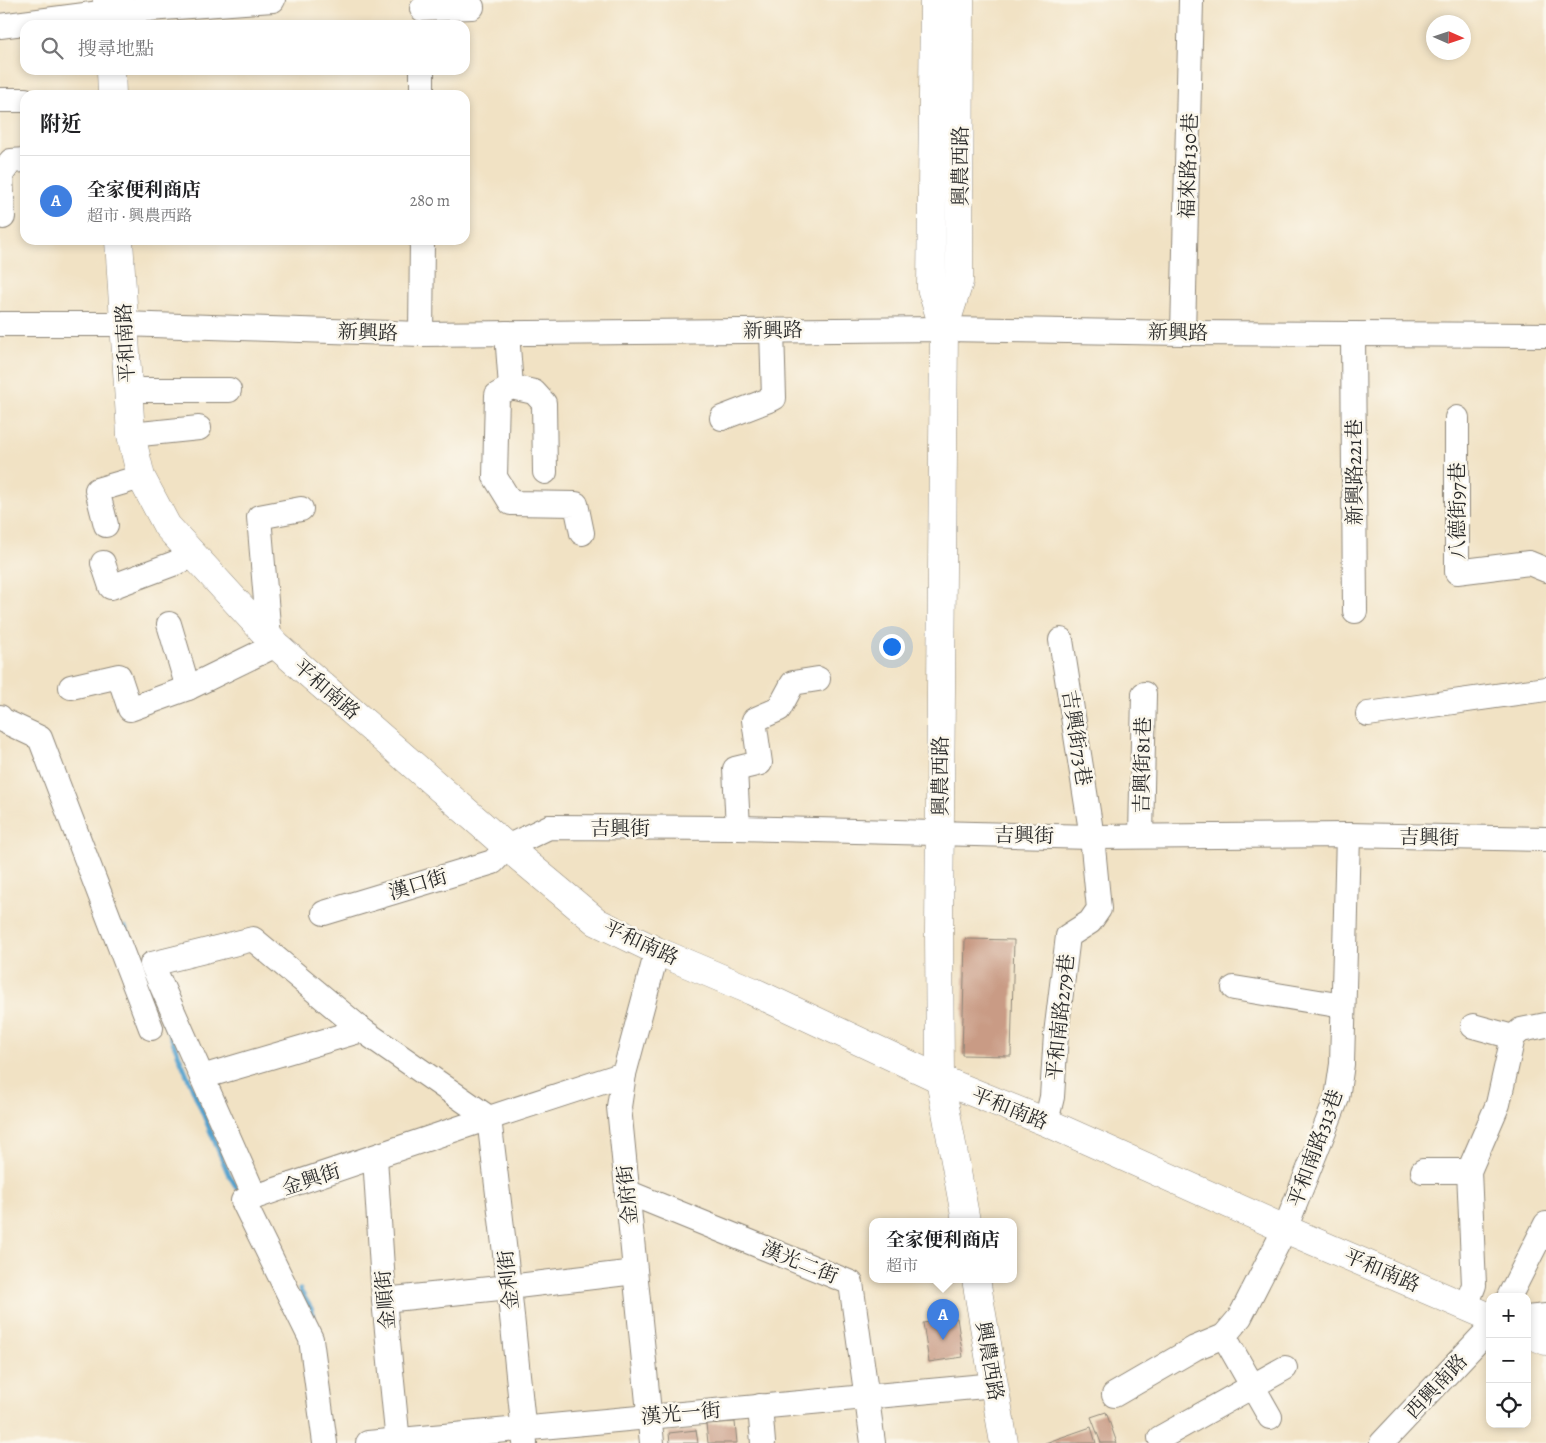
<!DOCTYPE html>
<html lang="zh-TW">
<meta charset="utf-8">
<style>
:root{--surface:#fff;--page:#f6f6f6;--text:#202124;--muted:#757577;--line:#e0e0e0;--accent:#ea580c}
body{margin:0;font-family:Alegreya,"Noto Serif TC",serif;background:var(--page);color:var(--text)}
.controls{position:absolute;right:15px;bottom:15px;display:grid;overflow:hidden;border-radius:10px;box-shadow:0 2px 8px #0003}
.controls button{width:45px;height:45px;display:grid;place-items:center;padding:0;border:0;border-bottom:1px solid var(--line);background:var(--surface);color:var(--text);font:25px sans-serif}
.compass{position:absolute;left:1426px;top:15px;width:45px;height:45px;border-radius:50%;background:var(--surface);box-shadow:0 2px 8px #0003;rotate:93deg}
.you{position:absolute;left:891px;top:646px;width:18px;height:18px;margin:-12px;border:4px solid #fff;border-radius:50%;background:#1a73e8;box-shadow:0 0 0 8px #1a73e833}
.badge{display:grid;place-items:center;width:32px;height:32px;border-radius:50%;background:var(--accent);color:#fff;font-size:16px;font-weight:700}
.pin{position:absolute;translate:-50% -41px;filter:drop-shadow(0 1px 2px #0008)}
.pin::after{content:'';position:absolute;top:26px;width:18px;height:15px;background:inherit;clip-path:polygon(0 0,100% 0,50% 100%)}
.popup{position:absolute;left:869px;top:1218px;width:148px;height:65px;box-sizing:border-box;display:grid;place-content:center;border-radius:10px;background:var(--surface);filter:drop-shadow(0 1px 4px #0005);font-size:16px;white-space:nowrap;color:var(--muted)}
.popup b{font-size:19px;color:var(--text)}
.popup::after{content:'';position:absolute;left:50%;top:100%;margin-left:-10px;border:10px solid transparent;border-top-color:var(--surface)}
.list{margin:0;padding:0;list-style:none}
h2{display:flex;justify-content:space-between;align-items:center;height:65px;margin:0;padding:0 20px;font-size:21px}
h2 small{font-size:16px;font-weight:400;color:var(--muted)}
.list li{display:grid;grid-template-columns:32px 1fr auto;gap:15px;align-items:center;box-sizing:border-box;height:90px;padding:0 20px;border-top:1px solid var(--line)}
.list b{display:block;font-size:19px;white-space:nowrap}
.list p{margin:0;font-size:16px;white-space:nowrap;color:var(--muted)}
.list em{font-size:16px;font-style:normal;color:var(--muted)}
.icon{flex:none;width:28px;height:28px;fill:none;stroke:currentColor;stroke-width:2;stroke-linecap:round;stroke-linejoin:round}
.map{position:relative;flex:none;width:1546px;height:1443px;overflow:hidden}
.search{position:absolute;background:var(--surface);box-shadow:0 2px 8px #0003;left:20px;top:20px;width:450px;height:55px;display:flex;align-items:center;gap:12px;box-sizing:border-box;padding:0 18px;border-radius:15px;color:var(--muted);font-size:19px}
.panel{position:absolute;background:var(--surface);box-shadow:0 2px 8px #0003;left:20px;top:90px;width:450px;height:155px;border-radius:15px}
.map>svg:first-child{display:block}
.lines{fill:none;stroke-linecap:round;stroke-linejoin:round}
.stream{stroke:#55a2ce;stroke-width:5}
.building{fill:#c99b85}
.minor-casing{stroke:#8e8678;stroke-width:26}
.major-casing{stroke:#8e8678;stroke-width:29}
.minor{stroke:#fff;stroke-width:24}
.major{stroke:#fff;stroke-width:28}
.labels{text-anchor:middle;stroke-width:5;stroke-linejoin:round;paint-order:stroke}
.street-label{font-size:20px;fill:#2b2b2b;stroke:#fbf7ec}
</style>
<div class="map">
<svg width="1546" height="1443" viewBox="0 0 1546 1443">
<rect width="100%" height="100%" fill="#fbf7ec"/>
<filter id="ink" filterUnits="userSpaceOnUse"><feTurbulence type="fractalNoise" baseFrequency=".02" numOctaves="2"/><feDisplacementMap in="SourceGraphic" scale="10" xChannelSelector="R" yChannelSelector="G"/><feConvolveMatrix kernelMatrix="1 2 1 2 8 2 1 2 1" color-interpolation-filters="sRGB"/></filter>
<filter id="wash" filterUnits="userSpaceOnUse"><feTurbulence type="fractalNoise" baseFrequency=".0096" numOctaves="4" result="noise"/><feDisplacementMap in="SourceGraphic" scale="20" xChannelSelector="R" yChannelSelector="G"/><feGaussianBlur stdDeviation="1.12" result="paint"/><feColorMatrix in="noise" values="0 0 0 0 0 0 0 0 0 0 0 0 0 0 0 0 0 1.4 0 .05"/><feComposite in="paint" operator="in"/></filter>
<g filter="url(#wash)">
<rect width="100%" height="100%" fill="#f1e2c4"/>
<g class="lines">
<!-- stream -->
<g class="stream">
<path d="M125 927 143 970"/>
<path d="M164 1020 228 1173 237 1188"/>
<path d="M300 1290 312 1310 313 1321"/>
</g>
</g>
<g id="blocks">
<!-- building -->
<g class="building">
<path d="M965 939 1014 940 1011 1056 962 1055Z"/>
<path d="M957 1318 963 1357 929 1362 923 1323Z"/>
<path d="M1106 1412 1117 1443H1101L1091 1417Z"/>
<path d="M735 1422 737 1443H708L706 1424Z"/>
<path d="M1091 1427 1096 1443H1045Z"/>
<path d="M696 1430 698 1443H670L669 1433Z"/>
</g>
</g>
</g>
<g filter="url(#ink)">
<use href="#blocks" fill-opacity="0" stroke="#8e8678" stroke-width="1"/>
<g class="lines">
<defs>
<g id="minor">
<path d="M422 9 472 7"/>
<path d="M0 26 108 12 273 0"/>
<path d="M422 95V70"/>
<path d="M0 100H25"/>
<path d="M3 217 1 175 11 161 25 160"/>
<path d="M0 324H123L421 334 944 329 1183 333 1546 335"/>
<path d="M507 333 511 387"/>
<path d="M1183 333 1191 0"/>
<path d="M421 334 422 240"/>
<path d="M1353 334 1355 611"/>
<path d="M128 390H229"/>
<path d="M722 418 774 398 772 330"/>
<path d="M1457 418V572L1529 563 1546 570"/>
<path d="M131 435 199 428"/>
<path d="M545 472 544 403 534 392 511 387 497 395 495 477 511 503 576 504 582 533"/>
<path d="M106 525 97 490 141 477"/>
<path d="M103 563 111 587 194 556"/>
<path d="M169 624 188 688"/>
<path d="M269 637 259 517 301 509"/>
<path d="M71 687 119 676 130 709 188 688 276 645"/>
<path d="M1368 714 1546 689"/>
<path d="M0 717 2 720 40 738 151 1028"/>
<path d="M738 828 735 769 760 763 754 720 779 709 793 683 818 679"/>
<path d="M1141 836 1144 694"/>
<path d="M324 913 493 862 507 847 549 827 738 828 1092 837 1348 835 1546 839"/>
<path d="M1234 988 1343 1006"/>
<path d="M1473 1026 1513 1037"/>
<path d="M202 1077 362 1030"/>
<path d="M1046 1122 1052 1097 1056 1034 1068 936 1090 922 1099 909 1092 837 1061 640"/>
<path d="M375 1157 384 1300 398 1443"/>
<path d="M1423 1171H1469L1498 1104 1513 1037 1521 1030 1546 1025"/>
<path d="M627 1192 851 1283 873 1443"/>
<path d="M255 1197 152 964 253 939 362 1030 489 1118 509 1287 525 1443"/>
<path d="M1509 1297 1546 1224"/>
<path d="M384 1300 509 1287 635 1272"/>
<path d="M1466 1306 1474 1285 1469 1171"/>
<path d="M1527 1318 1546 1316"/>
<path d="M1224 1336 1270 1417"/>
<path d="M1114 1395 1195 1348 1224 1336 1240 1317 1285 1229 1337 1098 1342 1064 1348 835"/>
<path d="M760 1406 763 1443"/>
<path d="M1160 1438 1285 1368"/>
<path d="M325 1443 311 1339 243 1201 489 1118 624 1074"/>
<path d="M368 1443 995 1385"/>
<path d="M652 1443 619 1107 624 1074 657 951"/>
<path d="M1382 1443 1490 1328"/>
</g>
<g id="major">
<path d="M107 0 109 25"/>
<path d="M934 0 931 288 944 329 939 931 940 1079 966 1221"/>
<path d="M111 70 112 95"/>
<path d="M119 240 131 435 141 477 167 526 276 645 507 847 597 922 657 951 752 991 940 1079 1046 1122 1285 1229 1490 1317"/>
<path d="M944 329 959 282 960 0"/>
<path d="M976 1279 1004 1443"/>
<path d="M1527 1333 1546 1341"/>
</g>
</defs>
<!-- minor casing -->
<use href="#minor" class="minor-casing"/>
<!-- major casing -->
<use href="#major" class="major-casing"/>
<!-- minor -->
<use href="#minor" class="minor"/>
<!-- major -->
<use href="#major" class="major"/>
</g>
</g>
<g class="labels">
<!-- street labels -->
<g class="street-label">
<text transform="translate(960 166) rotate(-90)" y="7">興農西路</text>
<text transform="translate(1188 166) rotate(-88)" y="7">福來路130巷</text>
<text transform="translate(773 330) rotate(-1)" y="7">新興路</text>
<text transform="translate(368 332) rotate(2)" y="7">新興路</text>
<text transform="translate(1178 332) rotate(1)" y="7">新興路</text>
<text transform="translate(125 343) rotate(-93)" y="7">平和南路</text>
<text transform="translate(1354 472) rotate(-90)" y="7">新興路221巷</text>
<text transform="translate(1457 511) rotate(-90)" y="7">八德街97巷</text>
<text transform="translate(327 689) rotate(41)" y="7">平和南路</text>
<text transform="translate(1077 738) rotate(81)" y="7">吉興街73巷</text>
<text transform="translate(1142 765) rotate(-89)" y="7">吉興街81巷</text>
<text transform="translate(940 776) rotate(-90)" y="7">興農西路</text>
<text x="620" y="835">吉興街</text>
<text transform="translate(1024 835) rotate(1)" y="7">吉興街</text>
<text transform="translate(1429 837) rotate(1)" y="7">吉興街</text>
<text transform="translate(418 884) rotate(-17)" y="7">漢口街</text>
<text transform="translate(641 942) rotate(25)" y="7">平和南路</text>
<text transform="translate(1060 1017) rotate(-84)" y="7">平和南路279巷</text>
<text transform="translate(1010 1108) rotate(22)" y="7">平和南路</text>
<text transform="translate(1315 1148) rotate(-70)" y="7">平和南路313巷</text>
<text transform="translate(311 1179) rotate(-18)" y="7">金興街</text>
<text transform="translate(627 1195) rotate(-96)" y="7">金府街</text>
<text transform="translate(800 1262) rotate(22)" y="7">漢光二街</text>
<text transform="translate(1382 1270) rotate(23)" y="7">平和南路</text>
<text transform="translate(508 1280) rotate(-96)" y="7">金利街</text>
<text transform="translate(385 1300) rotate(-95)" y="7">金順街</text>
<text transform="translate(990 1361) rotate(80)" y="7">興農西路</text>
<text transform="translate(1436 1386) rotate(-47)" y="7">西興南路</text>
<text transform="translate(681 1413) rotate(-5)" y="7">漢光一街</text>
</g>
</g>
</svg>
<div class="controls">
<button>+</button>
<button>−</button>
<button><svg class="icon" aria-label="locate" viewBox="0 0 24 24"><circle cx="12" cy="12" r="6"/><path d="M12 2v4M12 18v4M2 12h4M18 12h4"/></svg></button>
</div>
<svg class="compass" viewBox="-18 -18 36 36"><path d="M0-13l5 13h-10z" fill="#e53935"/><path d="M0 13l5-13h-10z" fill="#757577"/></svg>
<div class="you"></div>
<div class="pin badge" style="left:943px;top:1340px;background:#3f7fe0">A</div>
<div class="popup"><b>全家便利商店</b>超市</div>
<div class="search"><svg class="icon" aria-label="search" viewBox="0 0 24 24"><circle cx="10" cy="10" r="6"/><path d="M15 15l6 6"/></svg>搜尋地點</div>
<section class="panel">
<h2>附近<small></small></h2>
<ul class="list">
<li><span class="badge" style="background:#3f7fe0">A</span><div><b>全家便利商店</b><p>超市 · 興農西路</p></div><em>280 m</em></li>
</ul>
</section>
</div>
